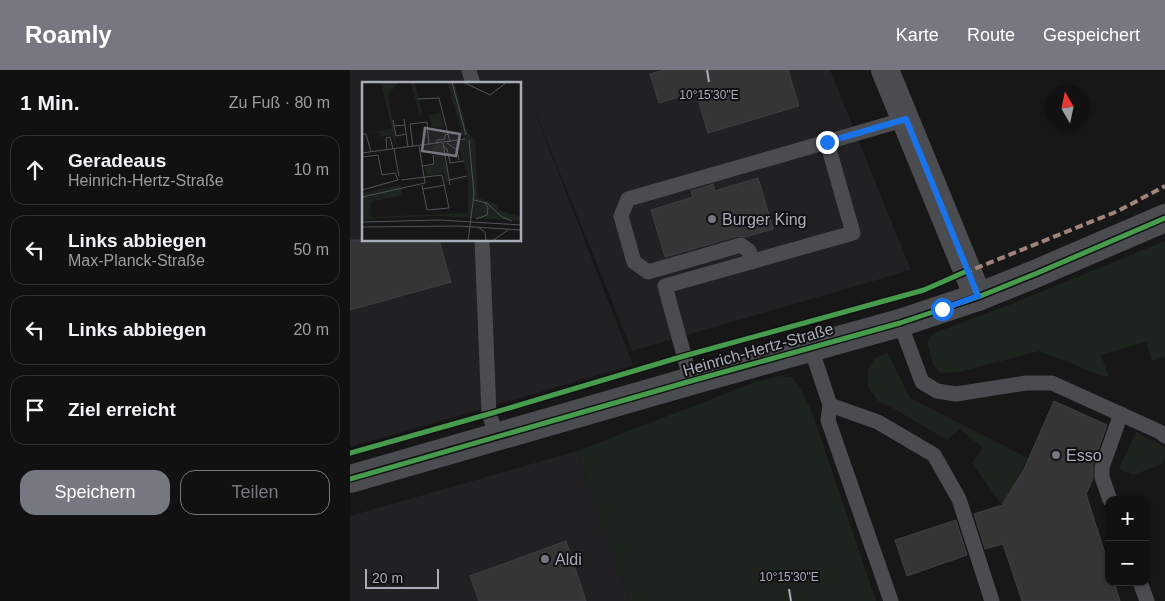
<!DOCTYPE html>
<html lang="de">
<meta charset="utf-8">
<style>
:root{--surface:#111;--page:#1a1a1a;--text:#f1f3f6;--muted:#9c9d9f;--line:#303131;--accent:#757880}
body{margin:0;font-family:Arial,sans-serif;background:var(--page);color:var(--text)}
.controls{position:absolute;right:15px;bottom:15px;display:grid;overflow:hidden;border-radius:10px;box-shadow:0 1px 4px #0004}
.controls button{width:45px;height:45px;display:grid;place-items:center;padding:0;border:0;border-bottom:1px solid var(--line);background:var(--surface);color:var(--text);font:25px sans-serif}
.compass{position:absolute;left:695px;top:15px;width:45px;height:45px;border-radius:50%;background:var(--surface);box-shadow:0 1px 4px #0004;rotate:351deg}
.scale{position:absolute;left:15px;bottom:12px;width:74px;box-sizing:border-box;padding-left:5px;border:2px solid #a8adb8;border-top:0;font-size:14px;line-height:18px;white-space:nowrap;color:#a8adb8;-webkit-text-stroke:4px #111113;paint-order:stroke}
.stop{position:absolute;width:15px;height:15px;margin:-11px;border:4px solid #1a73e8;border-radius:50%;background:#fff}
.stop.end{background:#1a73e8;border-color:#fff;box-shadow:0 1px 5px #0008}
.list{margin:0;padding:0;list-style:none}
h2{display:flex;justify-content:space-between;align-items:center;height:65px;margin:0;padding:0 20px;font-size:21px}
h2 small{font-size:16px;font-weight:400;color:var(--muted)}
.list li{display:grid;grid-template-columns:32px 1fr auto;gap:15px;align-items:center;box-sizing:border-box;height:70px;margin:0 10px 10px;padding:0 10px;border:1px solid var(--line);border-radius:15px}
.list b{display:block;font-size:19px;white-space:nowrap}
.list p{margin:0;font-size:16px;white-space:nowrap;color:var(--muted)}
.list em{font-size:16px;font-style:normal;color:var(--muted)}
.actions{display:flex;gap:10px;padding:15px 20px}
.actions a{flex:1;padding:11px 0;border:1px solid var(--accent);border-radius:15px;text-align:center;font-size:18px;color:var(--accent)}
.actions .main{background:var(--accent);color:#fff}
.icon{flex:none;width:28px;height:28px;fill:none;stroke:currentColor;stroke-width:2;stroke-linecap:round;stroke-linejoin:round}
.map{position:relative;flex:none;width:815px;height:531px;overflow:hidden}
header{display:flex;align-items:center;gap:30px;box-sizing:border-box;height:70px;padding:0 25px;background:var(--accent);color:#fff}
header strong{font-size:24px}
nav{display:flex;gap:28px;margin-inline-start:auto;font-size:18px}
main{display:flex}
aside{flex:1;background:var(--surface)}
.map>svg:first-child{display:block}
.built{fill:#212123;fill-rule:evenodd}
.green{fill:#1d241e}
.building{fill:#353536;stroke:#3f4043}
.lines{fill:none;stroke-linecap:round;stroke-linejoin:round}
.service{stroke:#4b4c50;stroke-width:15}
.minor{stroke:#4b4c50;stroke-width:28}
.tertiary{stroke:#4b4c50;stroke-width:28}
.quiet{stroke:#a18479;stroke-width:4;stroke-dasharray:8 4;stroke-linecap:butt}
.cycleway-casing{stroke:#111113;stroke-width:8}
.cycleway{stroke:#469c4c;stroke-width:5}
.route{stroke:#1a73e8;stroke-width:6}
.ticks{fill:none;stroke:#a8adb8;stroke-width:2}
.poi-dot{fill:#757880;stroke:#111113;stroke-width:2}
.labels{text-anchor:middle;stroke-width:4;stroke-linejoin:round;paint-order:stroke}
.poi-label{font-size:16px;fill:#a8adb8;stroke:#111113;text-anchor:start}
.street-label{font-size:16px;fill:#a8adb8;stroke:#111113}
.inset-road{fill:none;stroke:#515357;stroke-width:1}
.view{fill:#757880;fill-opacity:0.15;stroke:#757880;stroke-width:2.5}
.inset-edge{fill:none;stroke:#a8adb8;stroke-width:2.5}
.ticks-label{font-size:12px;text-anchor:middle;fill:#a8adb8;stroke:#111113;stroke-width:4;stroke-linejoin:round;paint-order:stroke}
</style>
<header>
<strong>Roamly</strong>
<nav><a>Karte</a><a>Route</a><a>Gespeichert</a></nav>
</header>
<main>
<aside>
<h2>1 Min.<small>Zu Fuß · 80 m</small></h2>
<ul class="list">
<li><svg class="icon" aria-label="ahead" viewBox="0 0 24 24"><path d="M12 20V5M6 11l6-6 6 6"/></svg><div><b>Geradeaus</b><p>Heinrich-Hertz-Straße</p></div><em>10 m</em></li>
<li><svg class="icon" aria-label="left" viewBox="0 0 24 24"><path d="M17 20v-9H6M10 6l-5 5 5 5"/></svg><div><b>Links abbiegen</b><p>Max-Planck-Straße</p></div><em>50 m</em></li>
<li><svg class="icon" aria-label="left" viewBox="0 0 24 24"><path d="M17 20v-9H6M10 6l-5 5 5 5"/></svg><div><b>Links abbiegen</b></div><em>20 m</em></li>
<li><svg class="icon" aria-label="arrive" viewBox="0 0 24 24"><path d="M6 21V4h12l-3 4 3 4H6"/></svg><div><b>Ziel erreicht</b></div></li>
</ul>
<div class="actions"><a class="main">Speichern</a><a>Teilen</a></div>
</aside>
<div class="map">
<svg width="815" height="531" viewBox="0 0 815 531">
<rect width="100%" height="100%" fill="#171717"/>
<!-- built -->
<g class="built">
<path d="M0 0H480L561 200 282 281 178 24 283 295 0 377ZM14 14H170V170H14Z"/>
<path d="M227 381 280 531H0V446Z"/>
</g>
<!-- green -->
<g class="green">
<path d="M815 171V287L802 291 796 272 751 285 759 307 749 305 713 290 689 281 609 302 591 303 583 295 577 272 584 263 654 237Z"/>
<path d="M538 283 560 328 678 388 652 435 622 393 633 378 610 359 597 370 541 337 528 331 518 317V300L526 287Z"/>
<path d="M429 306 442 307 452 321 463 345 526 531H280L227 381 408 311Z"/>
<path d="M786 362 815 377V388L812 394 783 405 769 399Z"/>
</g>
<!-- building -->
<g class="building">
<path d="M315 0H438L449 36 358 63 346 22 309 33 300 4Z"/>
<path d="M408 108 423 159 395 167 388 166 315 187 301 140 343 127 341 121 363 114 365 121Z"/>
<path d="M0 170H89L101 212 0 240Z"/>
<path d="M704 331 757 355 743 394V409L736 424 759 496V512H764L770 531H672L653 474 635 479 624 444 652 435 675 397Z"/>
<path d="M606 450 617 485 557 506 545 470Z"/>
<path d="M216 471 236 531H129L120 506Z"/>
</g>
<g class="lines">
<!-- service -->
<g class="service">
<path d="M119 0 123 14"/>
<path d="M132 170 139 344 148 368"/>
<path d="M402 192 399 181 391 175 298 202 284 192 271 146 278 129 477 72"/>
<path d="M550 253 572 312 587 321 606 324 676 313H702L810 362 815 366"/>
<path d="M461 278 480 335 478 350 541 531"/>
<path d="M341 311 315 216 503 163 477 72 556 49"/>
<path d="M480 335 528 352 584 385 609 429 642 531"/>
<path d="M760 430 752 407V397L771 344"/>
<path d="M790 512 797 531"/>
</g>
<!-- minor -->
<path class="minor" d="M535 0 628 227"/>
<!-- tertiary -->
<path class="tertiary" d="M0 409 341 311 550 253 628 227 685 204 815 148"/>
<!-- quiet -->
<path class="quiet" d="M614 203 768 141 815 116"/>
<defs>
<g id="cycleway">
<path d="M0 383 139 344 334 286 574 220 617 201"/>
<path d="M0 409 341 311 550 253 628 227 685 204 815 148"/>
</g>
</defs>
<!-- cycleway casing -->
<use href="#cycleway" class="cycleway-casing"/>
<!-- cycleway -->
<use href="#cycleway" class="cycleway"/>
</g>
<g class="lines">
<!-- route -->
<path class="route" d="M477 72 556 49 628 226 592 239"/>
</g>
<!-- ticks -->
<path class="ticks" d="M357 0 359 12M439 519 441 531"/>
<!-- markers -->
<g class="poi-dot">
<circle cx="362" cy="149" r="5"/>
<circle cx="706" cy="385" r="5"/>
<circle cx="195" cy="489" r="5"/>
</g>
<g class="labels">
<!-- poi labels -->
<g class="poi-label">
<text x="372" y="155">Burger King</text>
<text x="716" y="391">Esso</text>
<text x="205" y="495">Aldi</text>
</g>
<!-- street labels -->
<g class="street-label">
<text transform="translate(408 279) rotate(-16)" y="6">Heinrich-Hertz-Straße</text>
</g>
</g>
<!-- overview -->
<g transform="translate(12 12)">
<rect width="159" height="159" fill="#171717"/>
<path d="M19 0H53L60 31H57L49 1H36L26 13 35 65 30 53 18 55 17 50 0 51 30 47ZM85 0H92L106 51 113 58 116 116 134 122 138 129 159 135V139L75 134 0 137V111L38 103 41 113 12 119 8 122 9 135 106 131V96L88 99 106 95 96 64 86 62 102 58ZM79 31 82 45 70 46 67 33ZM80 62 87 99 84 100 82 91 65 94 62 85 74 83 70 64Z" fill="#1d241e"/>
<path class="inset-road" d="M90 0 104 53M101 0 128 13 145 0M56 17 77 16 88 60M42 37 46 65M31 38 32 44 43 43M32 44 34 54 44 52M0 52H4L9 70M81 61 88 103M85 61 95 68 97 78M75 62V58L83 57V53L86 52M81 64 85 67 88 81 102 79M51 65 48 42 65 40 67 63M32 67 37 94M25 68 24 56 28 55 31 67M0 71 103 57M0 75 16 73 20 93 33 91 36 98 0 108M61 84 72 82 71 73M39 98 80 93 87 126 65 128 60 103M87 98 105 94M61 107 83 103M0 115 63 101 57 64M112 118 125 121 140 135 150 139M114 137 125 133 126 125 122 120M0 140 77 138 159 143M0 145 97 144 159 148M116 145 123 150 124 159M106 159 112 112 107 58M130 159 146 148"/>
<path class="view" d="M63 46 98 52 94 74 60 69Z"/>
<rect width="159" height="159" class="inset-edge"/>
</g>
<g class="ticks-label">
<text x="359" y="29">10°15'30"E</text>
<text x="439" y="511">10°15'30"E</text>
</g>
</svg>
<div class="controls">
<button>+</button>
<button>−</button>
</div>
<svg class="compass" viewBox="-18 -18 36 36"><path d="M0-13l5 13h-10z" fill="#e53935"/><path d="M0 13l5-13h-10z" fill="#9c9d9f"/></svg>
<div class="scale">20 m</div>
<div class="stop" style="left:592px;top:239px"></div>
<div class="stop end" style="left:477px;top:72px"></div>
</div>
</main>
